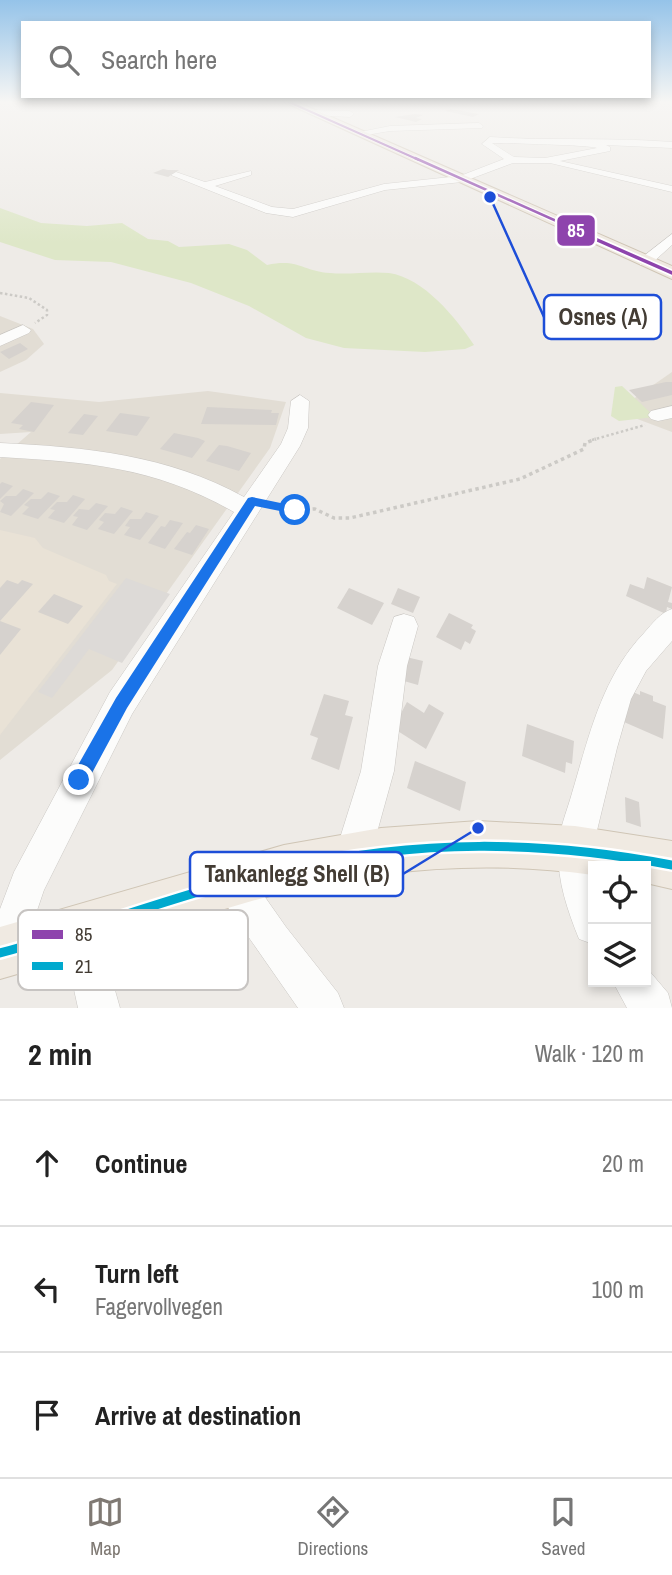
<!DOCTYPE html>
<meta charset="utf-8">
<style>
:root{--surface:#fff;--page:#f6f6f6;--text:#222;--muted:#767676;--line:#e0e0e0;--accent:#7f7973}
body{margin:0;font-family:"Archivo Narrow",sans-serif;background:var(--page);color:var(--text)}
.controls{position:absolute;right:21px;bottom:21px;display:grid;overflow:hidden;border-radius:0px;box-shadow:0 4px 10px #0003}
.controls button{width:63px;height:63px;display:grid;place-items:center;padding:0;border:0;border-bottom:2px solid var(--line);background:var(--surface);color:var(--text);font:35px sans-serif}
.stop{position:absolute;width:21px;height:21px;margin:-16px;border:5px solid #1a73e8;border-radius:50%;background:#fff}
.stop.end{background:#1a73e8;border-color:#fff;box-shadow:0 2px 7px #0008}
.list{margin:0;padding:0;list-style:none}
h2{display:flex;justify-content:space-between;align-items:center;height:91px;margin:0;padding:0 28px;font-size:30px}
h2 small{font-size:23px;font-weight:400;color:var(--muted)}
.list li{display:grid;grid-template-columns:46px 1fr auto;gap:21px;align-items:center;box-sizing:border-box;height:126px;padding:0 28px;border-top:2px solid var(--line)}
.list b{display:block;font-size:26px;white-space:nowrap}
.list p{margin:0;font-size:23px;white-space:nowrap;color:var(--muted)}
.list em{font-size:23px;font-style:normal;color:var(--muted)}
.icon{flex:none;width:38px;height:38px;fill:none;stroke:currentColor;stroke-width:2;stroke-linecap:round;stroke-linejoin:round}
.map{position:relative;flex:none;width:672px;height:1008px;overflow:hidden}
.search{position:absolute;background:var(--surface);box-shadow:0 4px 10px #0003;left:21px;right:21px;top:21px;height:77px;display:flex;align-items:center;gap:18px;box-sizing:border-box;padding:0 24px;border-radius:0px;color:var(--muted);font-size:26px}
.sheet{height:469px;background:var(--surface)}
nav{display:flex;justify-content:space-around;align-items:center;box-sizing:border-box;height:98px;border-top:2px solid var(--line);background:var(--surface);font-size:19px;color:var(--muted)}
nav a{display:grid;justify-items:center;gap:4px}
nav .on{color:var(--accent)}
.map>svg:first-child{display:block}
.residential{fill:#e2ddd4}
.education{fill:#e9e2d6}
.green{fill:#dee7c8}
.parking{fill:#dddad7}
.building{fill:#d6d2ce}
.lines{fill:none;stroke-linecap:round;stroke-linejoin:round}
.minor-casing{stroke:#cac7c3;stroke-width:1}
.major-casing{stroke:#cfc5b5;stroke-width:2}
.path-far1{stroke:#cccac6;stroke-width:2.5;stroke-dasharray:2.5 2.5;stroke-linecap:butt}
.path{stroke:#cccac6;stroke-width:3.5;stroke-dasharray:3.5 3.5;stroke-linecap:butt}
.minor{fill:#fcfcfb;fill-rule:evenodd}
.major{fill:#f0eae2;fill-rule:evenodd}
.bus-1-far2-casing{stroke:#fff;stroke-width:3.5}
.bus-1-far1-casing{stroke:#fff;stroke-width:5}
.bus-1-casing{stroke:#fff;stroke-width:7}
.bus-2-casing{stroke:#fff;stroke-width:14}
.bus-1-far2{stroke:#8e44ad;stroke-width:2}
.bus-1-far1{stroke:#8e44ad;stroke-width:2.5}
.bus-1{stroke:#8e44ad;stroke-width:3.5}
.bus-2{stroke:#00a9ce;stroke-width:9}
.route{fill:#1a73e8}
.key{fill:#fff;stroke:#c7c4c2;stroke-width:2}
.key-label{font-size:19px;fill:#433c34}
.leader{fill:none;stroke:#1d4ed8;stroke-width:2.5}
.callout-dot{fill:#1d4ed8;stroke:#fff;stroke-width:2.5}
.callout{fill:#fff;stroke:#1d4ed8;stroke-width:2.5}
.callout-label{font-size:23px;text-anchor:middle;font-weight:bold;fill:#433c34}
.line-badge{stroke:#fff;stroke-width:2.5}
.badge-label{font-size:19px;text-anchor:middle;font-weight:bold;fill:#fff}
</style>
<div class="map">
<svg width="672" height="1008" viewBox="0 0 672 1008">
<rect width="100%" height="100%" fill="#eeebe7"/>
<!-- residential -->
<g class="residential">
<path d="M0 316 33 329 44 344 26 360 0 372Z"/>
<path d="M672 372V432L616 411Z"/>
<path d="M208 391 286 402 270 448 112 670 0 760V459L31 432 0 434V393L99 402Z"/>
</g>
<!-- education -->
<path class="education" d="M0 530 35 538 43 548 106 575 109 581 117 584 0 735Z"/>
<!-- green -->
<g class="green">
<path d="M0 208 41 223 87 226 122 223 148 239 168 241 179 247 229 244 247 250 267 265C298 258 302 271 330 273 349 275 369 271 389 273 424 278 456 318 474 345L465 349 425 352 344 348 306 338 249 306 191 283 111 262 55 260 0 242Z"/>
<path d="M622 386 655 417 619 421 611 416 615 387Z"/>
</g>
<!-- parking -->
<path class="parking" d="M126 578 170 594 122 663 89 649 52 698 38 692Z"/>
<!-- building -->
<g class="building">
<path d="M451 109 479 114 473 117 445 111Z"/>
<path d="M415 114 423 115 416 118 422 119 416 122 395 117Z"/>
<path d="M163 169 168 170H179L168 177 153 173Z"/>
<path d="M20 343 28 349 9 359 0 352Z"/>
<path d="M666 382H672V395L642 402 629 390Z"/>
<path d="M31 402 54 405 34 432 19 429 23 425 11 423Z"/>
<path d="M207 407 272 410 271 413H279L276 425 201 424Z"/>
<path d="M120 413 150 417 137 436 106 431Z"/>
<path d="M84 414 98 416 83 435 68 433Z"/>
<path d="M174 433 198 438 205 441 192 458 160 449Z"/>
<path d="M219 445 227 446 251 453 239 471 206 461Z"/>
<path d="M2 482 13 486 0 499V484Z"/>
<path d="M23 489 34 493 11 516 0 512 4 504 0 501 6 496H16Z"/>
<path d="M48 492 60 496 38 519 22 514 29 507 24 505 31 499H41Z"/>
<path d="M73 495 85 499 64 523 48 518 55 510 50 509 57 502H67Z"/>
<path d="M96 503 108 506 87 530 72 525 78 517 73 516 79 509 89 510Z"/>
<path d="M121 507 133 511 114 534 98 529 104 522 99 520 105 513 115 514Z"/>
<path d="M146 512 159 516 140 540 124 535 130 527 125 526 130 519H141Z"/>
<path d="M170 520 183 523 165 549 148 543 161 526 165 527Z"/>
<path d="M196 525 209 529 192 555 174 549 187 532 190 533Z"/>
<path d="M647 577 672 587 668 602 672 603V609L667 607 666 614 626 596 630 584 644 589Z"/>
<path d="M7 580 18 584 22 580 33 584 0 621 21 629 0 655V588Z"/>
<path d="M349 588 384 603 372 625 337 608Z"/>
<path d="M398 588 420 597 413 613 391 604Z"/>
<path d="M54 594 83 606 68 624 38 612Z"/>
<path d="M449 613 473 625 471 628 476 631 470 644 465 641 461 650 436 637Z"/>
<path d="M402 656 423 661 418 685 397 679Z"/>
<path d="M628 690 640 695V691L653 696V701L666 706 663 739 624 722Z"/>
<path d="M324 694 349 701 345 715 353 717 339 770 311 759 318 738 310 735Z"/>
<path d="M407 702 424 713 429 704 444 713 426 749 393 728Z"/>
<path d="M527 724 574 741 572 764 566 762 565 773 522 756Z"/>
<path d="M415 761 466 782 460 811 407 788Z"/>
<path d="M625 797 639 802 641 827 626 822Z"/>
</g>
<g class="lines">
<defs>
<g id="minor">
<path d="M316 110 350 111 354 114 350 117 313 115Z"/>
<path d="M479 123 483 126 482 128 390 131 360 136 355 133 390 126Z"/>
<path d="M490 137C551 141 611 137 672 142V148L606 145 610 147V151L560 161 672 186V192L550 163H513L462 182 385 190 293 217 266 213 171 175 176 172 205 182 251 171V175L215 186 272 207 293 209 384 184 460 176 504 159 482 144ZM492 143C506 143 591 145 597 148L545 158 514 157Z"/>
<path d="M672 234V245L650 265H640V259Z"/>
<path d="M23 325 31 330 29 333 0 346V335Z"/>
<path d="M300 395 309 401 308 428 300 446 132 714 44 890 18 966 4 972 0 970V909L14 872 110 692 234 512C155 467 88 462 0 457V443C86 447 168 455 244 497L281 444 288 428 291 401Z"/>
<path d="M672 406V418L658 421 651 419 648 415 651 411Z"/>
<path d="M672 609V641L646 671 631 699 617 748 593 847V944L579 939C567 909 558 883 558 850 558 832 567 811 572 793 589 736 602 677 644 633 653 623 660 613 672 609Z"/>
<path d="M404 614 414 617 418 626 407 666 394 771 371 854 366 867 353 872 340 867 335 854 361 771 378 666 394 617Z"/>
<path d="M233 865 246 870 286 927 338 993 344 1008H298L220 896 215 883 220 870Z"/>
<path d="M80 911 94 916 120 1008H78L61 930 66 916Z"/>
<path d="M646 967 668 993 672 1008H627L613 982H646Z"/>
</g>
<g id="major">
<path d="M284 102H297L672 266V279Z"/>
<path d="M478 821 575 826 672 841V889L646 883V866H593V875C490 860 382 868 281 893 186 918 94 953 0 979V927L284 845 381 828Z"/>
</g>
</defs>
<!-- minor casing -->
<use href="#minor" class="minor-casing"/>
<!-- major casing -->
<use href="#major" class="major-casing"/>
<!-- path-far1 -->
<g class="path-far1">
<path d="M0 293 29 298 47 310V315L35 323"/>
<path d="M592 440 645 425"/>
</g>
<!-- path -->
<path class="path" d="M271 506 295 510 315 509 334 518H350L520 479 584 449 585 443 596 439"/>
<!-- minor -->
<use href="#minor" class="minor"/>
<!-- major -->
<use href="#major" class="major"/>
<defs>
<path id="bus-1-far2" d="M289 102 419 160"/>
<path id="bus-1-far1" d="M415 158 581 232"/>
<path id="bus-1" d="M577 231 672 273"/>
<path id="bus-2" d="M0 953C96 927 189 890 286 869 416 839 542 840 672 865"/>
</defs>
<!-- bus-1-far2 casing -->
<use href="#bus-1-far2" class="bus-1-far2-casing"/>
<!-- bus-1-far1 casing -->
<use href="#bus-1-far1" class="bus-1-far1-casing"/>
<!-- bus-1 casing -->
<use href="#bus-1" class="bus-1-casing"/>
<!-- bus-2 casing -->
<use href="#bus-2" class="bus-2-casing"/>
<!-- bus-1-far2 -->
<use href="#bus-1-far2" class="bus-1-far2"/>
<!-- bus-1-far1 -->
<use href="#bus-1-far1" class="bus-1-far1"/>
<!-- bus-1 -->
<use href="#bus-1" class="bus-1"/>
<!-- bus-2 -->
<use href="#bus-2" class="bus-2"/>
</g>
<!-- sky -->
<linearGradient id="sky" x2="0" y2="1"><stop stop-color="#95c3e9"/><stop offset="0.42" stop-color="#f7f6f4"/><stop offset="1" stop-color="#f7f6f4" stop-opacity="0"/></linearGradient>
<rect width="672" height="243" fill="url(#sky)"/>
<!-- route -->
<path class="route" d="M252 497 295 506 301 510 295 514 255 506 127 708 85 786 79 788 73 786 71 780 73 774 116 698 248 498Z"/>
<!-- legend -->
<rect x="18" y="910" width="230" height="80" rx="10" class="key"/>
<rect x="32" y="930" width="31" height="9" fill="#8e44ad"/>
<rect x="32" y="962" width="31" height="8" fill="#00a9ce"/>
<g class="key-label">
<text x="75" y="941">85</text>
<text x="75" y="973">21</text>
</g>
<!-- callouts -->
<path class="leader" d="M490 197L544 317M478 828L403 874"/>
<g class="callout-dot">
<circle cx="490" cy="197" r="7"/>
<circle cx="478" cy="828" r="7"/>
</g>
<g class="callout">
<rect x="544" y="295" width="117" height="44" rx="7"/>
<rect x="190" y="852" width="213" height="44" rx="7"/>
</g>
<g class="callout-label">
<text x="603" y="325">Osnes (A)</text>
<text x="297" y="882">Tankanlegg Shell (B)</text>
</g>
<rect class="line-badge" x="556" y="214" width="40" height="33" rx="7" fill="#8e44ad"/>
<g class="badge-label">
<text x="576" y="237">85</text>
</g>
</svg>
<div class="controls">
<button><svg class="icon" aria-label="locate" viewBox="0 0 24 24"><circle cx="12" cy="12" r="6"/><path d="M12 2v4M12 18v4M2 12h4M18 12h4"/></svg></button>
<button><svg class="icon" aria-label="layers" viewBox="0 0 24 24"><path d="M12 4l9 5-9 5-9-5zM3 14l9 5 9-5"/></svg></button>
</div>
<div class="stop" style="left:295px;top:510px"></div>
<div class="stop end" style="left:79px;top:780px"></div>
<div class="search"><svg class="icon" aria-label="search" viewBox="0 0 24 24"><circle cx="10" cy="10" r="6"/><path d="M15 15l6 6"/></svg>Search here</div>
</div>
<section class="sheet">
<h2>2 min<small>Walk · 120 m</small></h2>
<ul class="list">
<li><svg class="icon" aria-label="ahead" viewBox="0 0 24 24"><path d="M12 20V5M6 11l6-6 6 6"/></svg><div><b>Continue</b></div><em>20 m</em></li>
<li><svg class="icon" aria-label="left" viewBox="0 0 24 24"><path d="M17 20v-9H6M10 6l-5 5 5 5"/></svg><div><b>Turn left</b><p>Fagervollvegen</p></div><em>100 m</em></li>
<li><svg class="icon" aria-label="arrive" viewBox="0 0 24 24"><path d="M6 21V4h12l-3 4 3 4H6"/></svg><div><b>Arrive at destination</b></div></li>
</ul>
</section>
<nav>
<a class="on"><svg class="icon" aria-label="map" viewBox="0 0 24 24"><path d="M3 6l6-2 6 2 6-2v14l-6 2-6-2-6 2zM9 4v14M15 6v14"/></svg>Map</a>
<a><svg class="icon" aria-label="directions" viewBox="0 0 24 24"><path d="M12 3l9 9-9 9-9-9zM9 14v-3h6M13 9l2 2-2 2"/></svg>Directions</a>
<a><svg class="icon" aria-label="saved" viewBox="0 0 24 24"><path d="M7 4h10v16l-5-4-5 4z"/></svg>Saved</a>
</nav>
